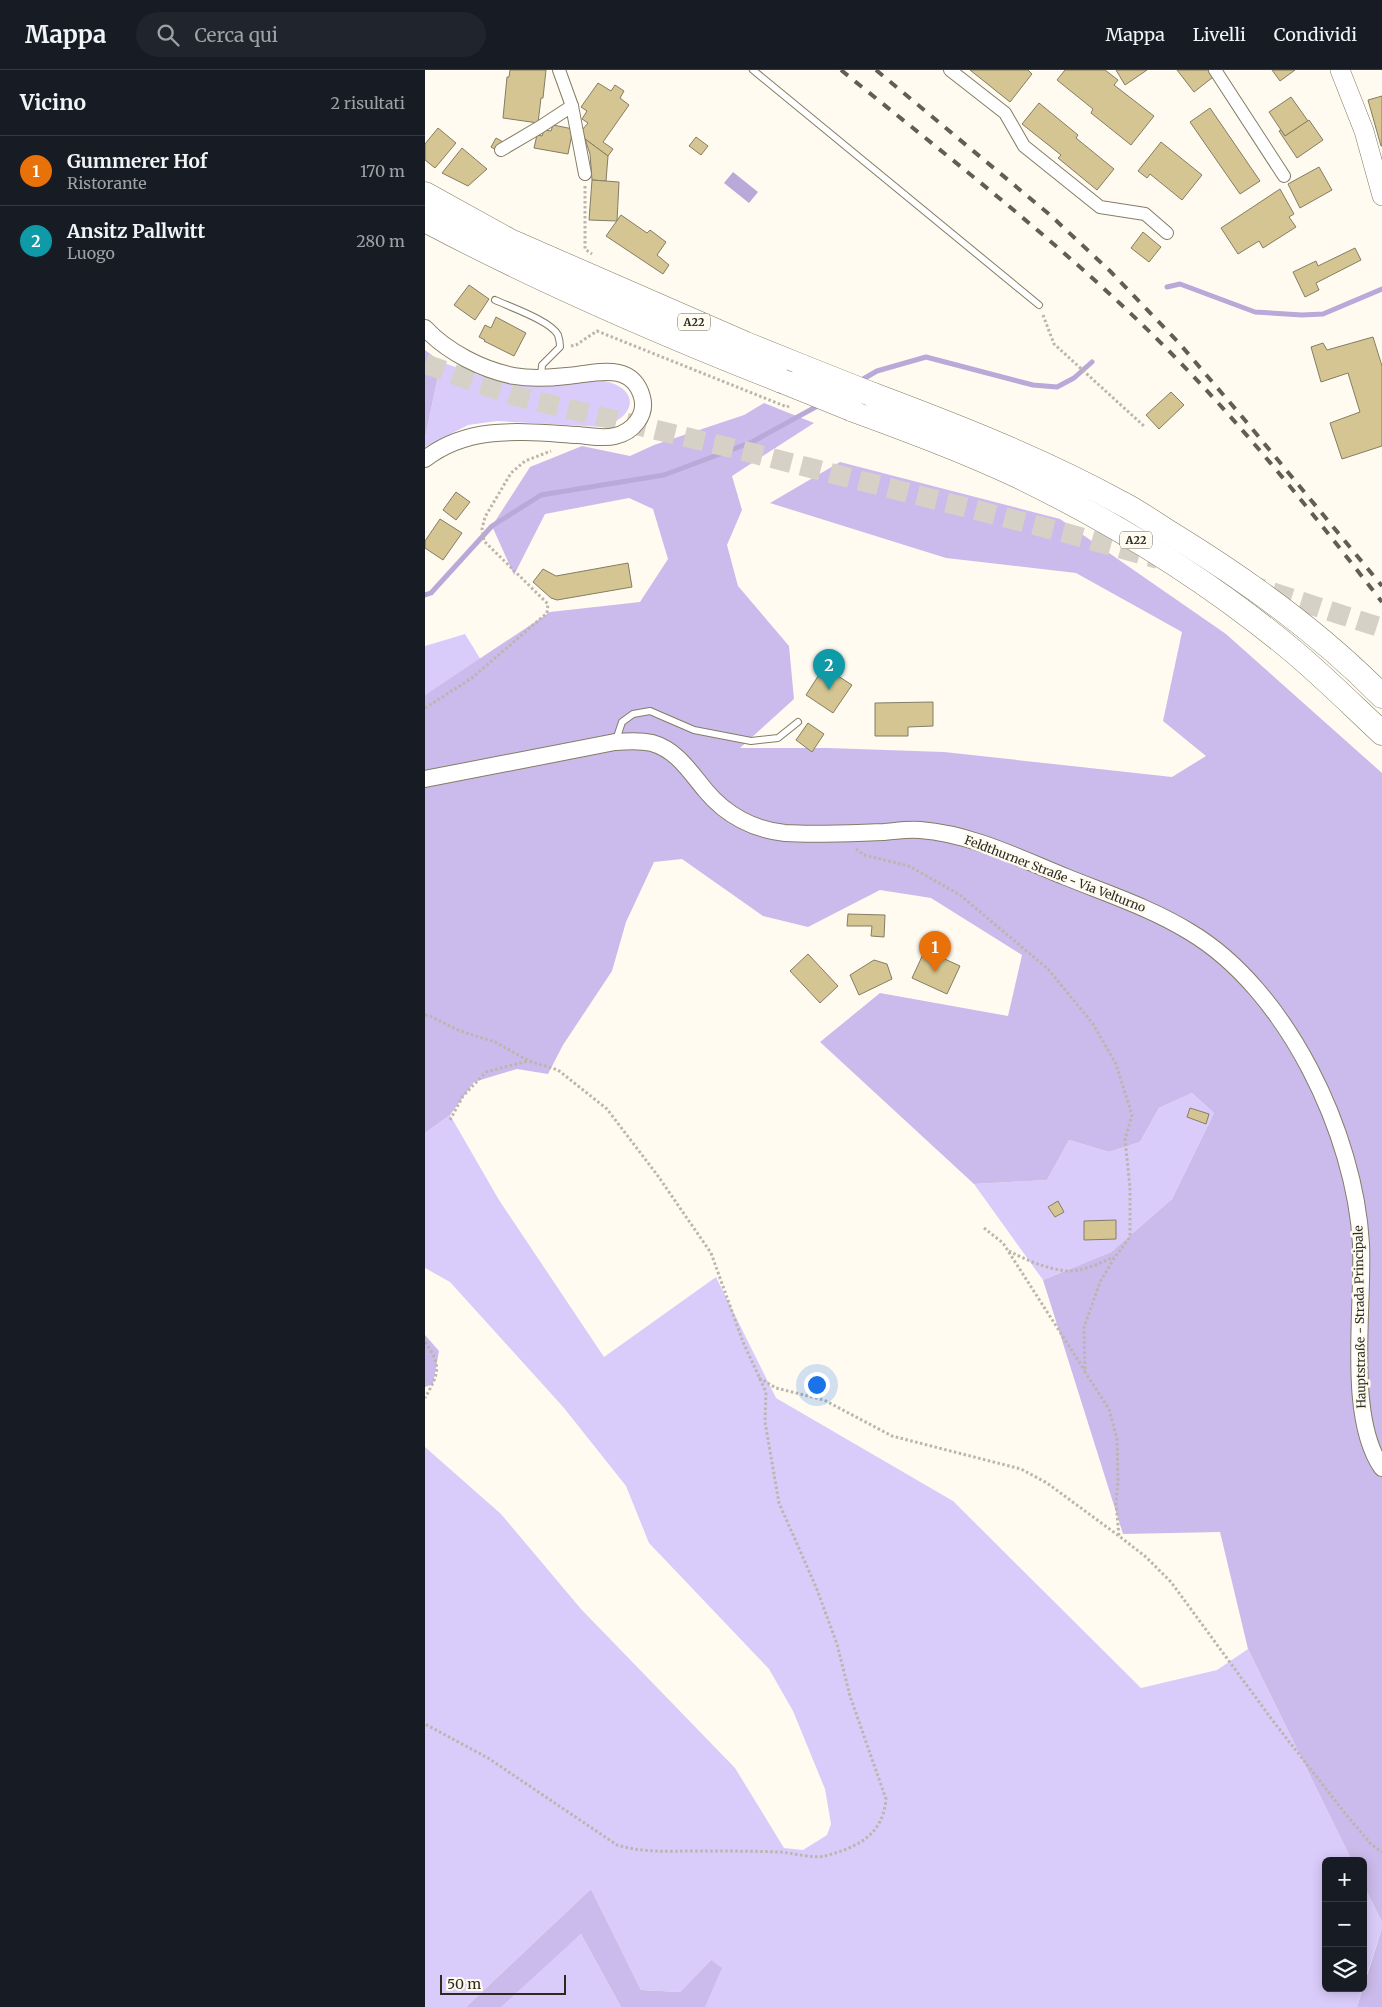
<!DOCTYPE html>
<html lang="it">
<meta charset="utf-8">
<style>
:root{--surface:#171b24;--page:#20242c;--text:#f1f3f6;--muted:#9ea1a6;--line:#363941;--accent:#9060da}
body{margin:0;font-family:Merriweather,serif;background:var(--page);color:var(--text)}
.controls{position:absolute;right:15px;bottom:15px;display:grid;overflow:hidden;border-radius:8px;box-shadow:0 2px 12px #0003}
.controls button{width:45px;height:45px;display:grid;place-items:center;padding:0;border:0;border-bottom:1px solid var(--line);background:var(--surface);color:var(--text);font:25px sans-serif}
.scale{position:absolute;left:15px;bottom:12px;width:126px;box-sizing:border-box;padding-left:5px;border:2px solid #2c291f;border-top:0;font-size:14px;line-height:18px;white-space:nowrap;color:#2c291f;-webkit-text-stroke:4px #fffbf1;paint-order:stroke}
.you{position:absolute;left:391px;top:1314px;width:18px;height:18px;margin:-12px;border:4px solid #fff;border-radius:50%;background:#1a73e8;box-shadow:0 0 0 8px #1a73e833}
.badge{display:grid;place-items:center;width:32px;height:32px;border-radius:50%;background:var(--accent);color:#fff;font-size:16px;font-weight:700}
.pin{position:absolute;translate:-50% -41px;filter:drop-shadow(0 1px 2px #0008)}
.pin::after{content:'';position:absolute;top:26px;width:18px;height:15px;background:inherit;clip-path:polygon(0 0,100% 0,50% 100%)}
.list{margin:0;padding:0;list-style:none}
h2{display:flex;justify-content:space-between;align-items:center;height:65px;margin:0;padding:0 20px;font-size:21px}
h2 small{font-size:16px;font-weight:400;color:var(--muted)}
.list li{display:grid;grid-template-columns:32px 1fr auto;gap:15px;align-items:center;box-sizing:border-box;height:70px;padding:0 20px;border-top:1px solid var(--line)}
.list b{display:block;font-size:19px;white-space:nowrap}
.list p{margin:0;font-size:16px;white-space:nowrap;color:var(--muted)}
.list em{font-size:16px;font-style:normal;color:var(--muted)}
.icon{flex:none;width:28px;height:28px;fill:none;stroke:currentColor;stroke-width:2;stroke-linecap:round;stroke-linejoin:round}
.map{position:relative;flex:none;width:957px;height:1937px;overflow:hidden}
header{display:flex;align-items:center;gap:30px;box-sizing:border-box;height:70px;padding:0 25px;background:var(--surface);border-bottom:1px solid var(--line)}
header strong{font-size:24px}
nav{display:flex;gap:28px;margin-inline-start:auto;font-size:18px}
.search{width:350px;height:45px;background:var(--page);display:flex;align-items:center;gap:12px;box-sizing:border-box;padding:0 18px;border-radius:28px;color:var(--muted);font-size:19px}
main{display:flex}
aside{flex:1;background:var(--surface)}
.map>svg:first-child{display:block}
.green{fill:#daccfa}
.forest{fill:#cbbbec}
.water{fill:#b8a9d9}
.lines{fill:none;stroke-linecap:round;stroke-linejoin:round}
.stream{stroke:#b8a9d9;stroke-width:5}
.building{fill:#d5c592;stroke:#847d65}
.primary-tunnel{stroke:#d5d1c7;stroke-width:20;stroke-dasharray:20 10;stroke-linecap:butt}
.service-casing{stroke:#847c65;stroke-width:8}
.minor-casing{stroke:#847c65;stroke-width:14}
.tertiary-casing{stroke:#847c65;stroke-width:18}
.secondary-casing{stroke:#847c65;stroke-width:20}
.motorway-casing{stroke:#847c65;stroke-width:25}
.path{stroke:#bab6ac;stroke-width:3;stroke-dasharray:2.5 2.5;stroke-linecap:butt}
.service{stroke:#fff;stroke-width:6}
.minor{stroke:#fff;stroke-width:12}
.tertiary{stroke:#fff;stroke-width:16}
.secondary{stroke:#fff;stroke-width:19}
.motorway{stroke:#fff;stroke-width:24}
.rail{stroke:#615e54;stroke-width:4;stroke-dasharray:9 9;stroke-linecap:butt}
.motorway-bridge-casing{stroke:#847c65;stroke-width:25;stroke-linecap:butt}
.motorway-bridge{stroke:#fff;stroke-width:24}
.labels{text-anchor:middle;stroke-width:5;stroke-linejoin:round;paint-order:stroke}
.shield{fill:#fffbf1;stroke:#6b685e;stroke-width:1}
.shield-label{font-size:11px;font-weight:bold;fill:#2c291f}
.street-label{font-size:12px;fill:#2c291f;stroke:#fffbf1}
</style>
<header>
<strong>Mappa</strong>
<div class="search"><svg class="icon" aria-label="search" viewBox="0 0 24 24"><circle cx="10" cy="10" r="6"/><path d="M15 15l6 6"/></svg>Cerca qui</div>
<nav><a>Mappa</a><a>Livelli</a><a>Condividi</a></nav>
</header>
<main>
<aside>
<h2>Vicino<small>2 risultati</small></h2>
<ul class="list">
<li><span class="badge" style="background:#e8710a">1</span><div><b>Gummerer Hof</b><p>Ristorante</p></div><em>170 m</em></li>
<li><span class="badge" style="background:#0f9aa8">2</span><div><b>Ansitz Pallwitt</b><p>Luogo</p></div><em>280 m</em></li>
</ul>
</aside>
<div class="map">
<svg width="957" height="1937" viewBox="0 0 957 1937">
<rect width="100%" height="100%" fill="#fffbf1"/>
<!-- green -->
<g class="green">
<path d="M16 292 57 306 97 313 180 311C217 320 210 348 177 357L72 351 43 355 0 377V368Z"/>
<path d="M40 564 56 590 0 625V576Z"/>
<path d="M767 1023 789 1043 747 1129 686 1182 618 1210 549 1114 622 1110 644 1070 684 1082 715 1072 734 1038Z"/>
<path d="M25 1045 74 1130 179 1287 291 1207 351 1328 528 1431 716 1618 792 1600 823 1579 927 1791H901V1918H938L932 1937H280L286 1890 255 1922 216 1920 166 1819 41 1937H0V1377L76 1444 156 1539 310 1698 359 1778 378 1780 402 1765 406 1754 400 1719 368 1641 344 1599 224 1473 201 1416 139 1338 25 1212 0 1198V1063Z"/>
<path d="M938 1814 957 1852V1858L938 1916Z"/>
<path d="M156 1864 196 1937H76L83 1929Z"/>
</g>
<!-- forest -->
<g class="forest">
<path d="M0 280 16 292 0 368Z"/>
<path d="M339 333 389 353 307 406 317 440 302 475 313 516 364 576 369 629 315 678H403L519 682 747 707 781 686 738 651 757 562 651 503 521 488 345 433 415 392 635 449 801 564 957 703V1852L938 1814V1791H927L823 1579 795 1462 698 1464 618 1210 686 1182 747 1129 789 1043 767 1023 734 1038 715 1072 684 1082 644 1070 622 1110 549 1114 395 972 455 923 583 946 597 885 506 828 455 820 383 857 338 846 257 789 229 792 201 852 187 901 138 975 123 1004 92 999 49 1012 25 1045 0 1063V625L125 542 215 532 243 489 228 439 204 428 120 444 89 505 67 456 105 397 157 376 205 386 229 375 319 345Z"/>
<path d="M0 1265 14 1281 8 1314 0 1317Z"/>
<path d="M166 1819 216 1920 255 1922 286 1890 297 1898 280 1937H196L156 1864 76 1937H41Z"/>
<path d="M957 1858V1937H932Z"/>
</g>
<!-- water -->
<path class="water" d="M308 102 333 122 324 133 299 113Z"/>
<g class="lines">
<!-- stream -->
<g class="stream">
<path d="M742 217 755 214 830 242 877 245 898 244 957 219"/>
<path d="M433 312 452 301 501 287 608 315 632 317 649 308 667 292"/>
<path d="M0 525 6 523 67 456 116 425 239 405 327 372 396 334"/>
</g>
</g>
<!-- building -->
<g class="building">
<path d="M85 0H121L118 28H116L113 53 78 48 82 7H84Z"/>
<path d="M545 0H603L607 4 585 32Z"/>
<path d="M640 0H680L693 10 689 15 729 46 706 75 666 43 668 39 632 10Z"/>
<path d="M691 0H722L700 15Z"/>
<path d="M752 0H789L792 4 769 22Z"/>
<path d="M847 0H870L855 11Z"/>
<path d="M173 13 186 21 190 15 199 21 195 28 204 35 178 72 188 79 183 86 160 69 157 60 163 53 157 49 162 41 156 37Z"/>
<path d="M957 26V76H956L943 30Z"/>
<path d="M866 27 883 51 860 66 844 42Z"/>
<path d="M614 33 653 65 651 68 689 99 672 120 633 88 636 85 597 54Z"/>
<path d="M785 38 835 111 815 124 765 52Z"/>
<path d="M884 50 898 70 872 88 854 61 856 60 860 66Z"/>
<path d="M128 55 148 59 143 84 109 78 112 65 117 66 119 60 126 61Z"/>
<path d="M13 58 31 73 10 98 0 90V74Z"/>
<path d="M271 67 283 76 276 85 264 76Z"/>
<path d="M71 68 78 72 73 81 66 77Z"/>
<path d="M160 69 183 86 181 111 167 110 165 84Z"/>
<path d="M736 72 777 105 757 130 725 104 722 108 713 101Z"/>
<path d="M37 78 62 99 43 116 17 103Z"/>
<path d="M894 97 907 120 875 138 863 114Z"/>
<path d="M167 110 194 112 192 151 164 150Z"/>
<path d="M855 119 869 144 864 147 871 157 838 178 834 171 813 184 796 158Z"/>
<path d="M196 145 222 163 225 160 241 172 232 185 244 195 238 204 181 166Z"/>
<path d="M718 162 736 177 724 192 706 178Z"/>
<path d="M930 178 936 190 891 213 894 220 880 227 868 202 891 191 893 196Z"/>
<path d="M44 215 64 229 50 250 29 235Z"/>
<path d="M71 247 101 263 89 286 59 271 60 270 54 267 60 255 66 258Z"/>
<path d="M948 267 957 296V376L917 389 905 353 935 342 923 303 896 312 886 277 898 273 902 280Z"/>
<path d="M746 322 759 335 734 359 721 345Z"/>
<path d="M31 422 45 432 31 450 18 440Z"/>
<path d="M15 449 37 463 18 490 0 478V471Z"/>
<path d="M203 493 207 517 132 530 126 528 108 512 118 499 131 506Z"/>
<path d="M399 597 427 615 408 643 381 625Z"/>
<path d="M508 632V656L483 657V666H450V633Z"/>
<path d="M383 653 399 664 387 682 371 670Z"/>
<path d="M423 844 460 845 459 867 446 866 447 856H422Z"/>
<path d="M500 880 535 896 522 924 487 908Z"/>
<path d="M383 884 413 916 395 933 365 901Z"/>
<path d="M449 890 462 894 467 909 434 925 425 905Z"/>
<path d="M765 1038 784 1044 781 1054 762 1047Z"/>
<path d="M633 1131 639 1142 630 1147 623 1137Z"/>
<path d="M691 1150V1169L659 1170V1151Z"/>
</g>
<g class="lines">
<!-- primary-tunnel -->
<g class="primary-tunnel">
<path d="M0 294 90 326 315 380 641 463 733 489"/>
<path d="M761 497 825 515 957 558"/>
</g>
<defs>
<g id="service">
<path d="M328 0 614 235"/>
<path d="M70 230C85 237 126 251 133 265 134 268 135 273 135 277L117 295 116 307"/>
<path d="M191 670 197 652 208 644 225 641 269 660 326 671 353 668 373 652"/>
</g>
<g id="minor">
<path d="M134 0 147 36 160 104"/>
<path d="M525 0 580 43 599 76 675 137 720 144 742 163"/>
<path d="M790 0 859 106"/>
<path d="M76 80 115 57 147 36"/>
</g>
<g id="tertiary">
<path d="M0 258C22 282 58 300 89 306 106 309 125 308 142 306 168 304 207 290 217 327 222 345 208 362 190 366 178 369 165 366 153 365 99 362 45 354 0 389"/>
<path d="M0 709 190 672C202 671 215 670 227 673 252 680 265 702 281 721 301 745 329 760 360 763 393 765 426 763 459 762 471 761 483 759 495 760 547 764 594 788 641 807 683 824 726 838 765 862 862 920 930 1064 936 1174 939 1236 921 1347 957 1398"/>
</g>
<path id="secondary" d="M915 0 939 61 957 126"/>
<g id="motorway">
<path d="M0 124 85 171 321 274 378 297"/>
<path d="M0 150C115 211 235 263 357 311"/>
<path d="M446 324C531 356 616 389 696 433 714 442 730 454 748 465 823 511 895 563 957 626"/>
<path d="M426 339C483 360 540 381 595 407 692 454 785 512 868 581 899 607 928 636 957 663"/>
</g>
</defs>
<!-- service casing -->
<use href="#service" class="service-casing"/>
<!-- minor casing -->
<use href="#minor" class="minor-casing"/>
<!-- tertiary casing -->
<use href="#tertiary" class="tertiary-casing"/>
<!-- secondary casing -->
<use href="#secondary" class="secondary-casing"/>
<!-- motorway casing -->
<use href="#motorway" class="motorway-casing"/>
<!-- path -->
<g class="path">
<path d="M160 116V179L167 184"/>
<path d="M618 245 629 274 720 357"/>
<path d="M146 276 151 275 172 261 362 337 364 336"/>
<path d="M0 638 47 608 122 543 123 534 59 471 57 459 60 447 86 403 100 391 126 381"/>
<path d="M431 779 439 785 484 796 535 825 623 899 668 954 691 994 707 1045 700 1069 705 1118V1167L690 1187 675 1212 659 1257 660 1302 684 1339 692 1369 693 1410 691 1433 694 1466 721 1487 746 1512 848 1651 923 1747 946 1774 957 1782"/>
<path d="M0 945 5 946 35 961 70 972 104 991 133 1000 182 1039 233 1106 286 1183 318 1272 341 1322 340 1352 354 1433 391 1517 412 1574 425 1626 461 1729C458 1765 433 1777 400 1786 390 1789 367 1783 355 1782 327 1781 299 1781 271 1781 242 1781 219 1783 192 1775L63 1688 0 1654"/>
<path d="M25 1050 38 1026 61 1002 103 991"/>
<path d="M559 1158 578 1173 660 1301"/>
<path d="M584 1181C601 1190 624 1200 644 1201 659 1201 675 1193 689 1187"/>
<path d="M0 1272C17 1296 14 1303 0 1328"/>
<path d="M334 1308 351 1318 399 1330 467 1366 596 1399 622 1413 694 1466"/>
</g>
<!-- service -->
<use href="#service" class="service"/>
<!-- minor -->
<use href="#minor" class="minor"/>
<!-- tertiary -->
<use href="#tertiary" class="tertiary"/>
<!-- secondary -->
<use href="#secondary" class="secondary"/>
<!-- motorway -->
<use href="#motorway" class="motorway"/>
<!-- rail -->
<g class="rail">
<path d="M416 0C528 91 643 179 744 281 821 359 890 446 957 532"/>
<path d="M451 0 624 144 685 201 754 273 819 349 957 516"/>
</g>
<defs>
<g id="motorway-bridge">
<path d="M378 297 446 324"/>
<path d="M357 311 426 339"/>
</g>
</defs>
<!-- motorway-bridge casing -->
<use href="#motorway-bridge" class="motorway-bridge-casing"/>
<!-- motorway-bridge -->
<use href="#motorway-bridge" class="motorway-bridge"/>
</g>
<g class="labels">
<!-- shield labels -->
<g class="shield">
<rect x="253" y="243.5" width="32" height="17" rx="4"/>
<rect x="695" y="461.5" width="32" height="17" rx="4"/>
</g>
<g class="shield-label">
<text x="269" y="256">A22</text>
<text x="711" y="474">A22</text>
</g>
<!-- street labels -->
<g class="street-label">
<text transform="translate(630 804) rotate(21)" y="4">Feldthurner Straße - Via Velturno</text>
<text transform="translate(935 1247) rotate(-91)" y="4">Hauptstraße - Strada Principale</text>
</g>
</g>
</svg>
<div class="controls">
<button>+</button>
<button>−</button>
<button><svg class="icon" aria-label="layers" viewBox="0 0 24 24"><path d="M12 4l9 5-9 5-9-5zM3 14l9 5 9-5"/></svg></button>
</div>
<div class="scale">50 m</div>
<div class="you"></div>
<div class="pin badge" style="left:510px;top:902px;background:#e8710a">1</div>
<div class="pin badge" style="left:404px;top:620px;background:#0f9aa8">2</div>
</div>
</main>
